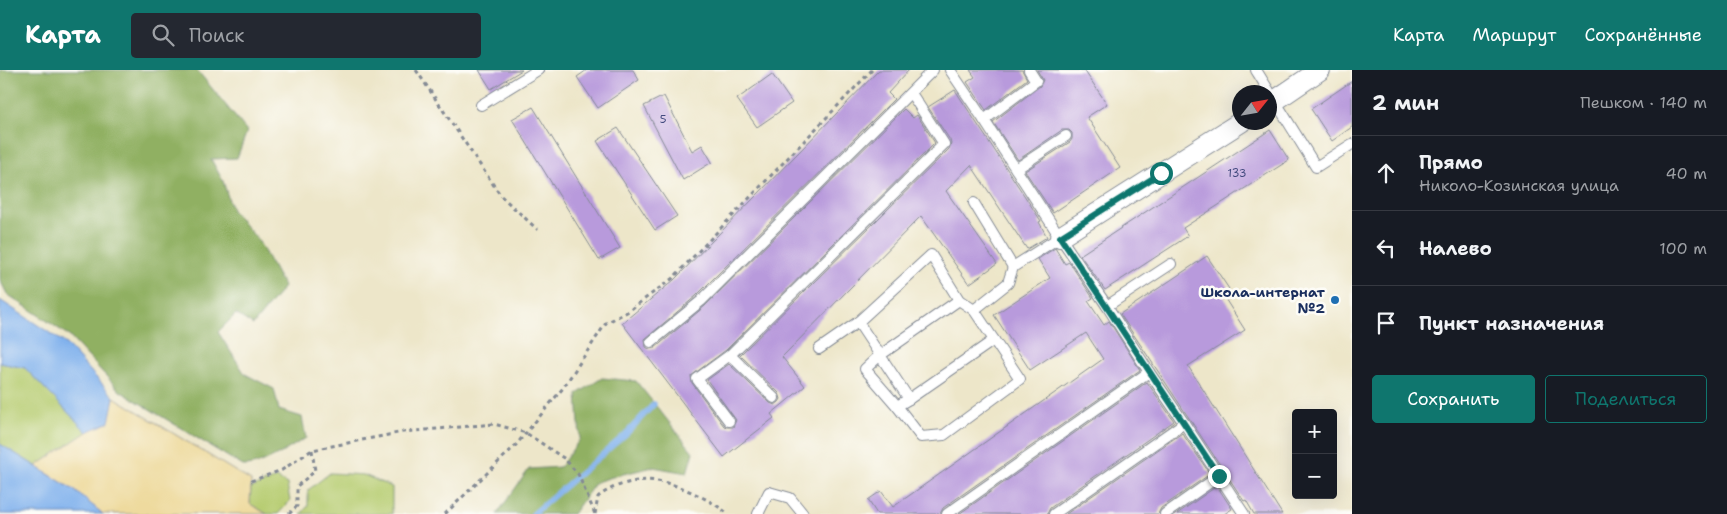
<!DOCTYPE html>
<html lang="ru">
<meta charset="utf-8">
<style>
:root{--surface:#171b24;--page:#242831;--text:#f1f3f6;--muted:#9ea1a6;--line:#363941;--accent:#0f766e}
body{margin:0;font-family:"Shantell Sans",sans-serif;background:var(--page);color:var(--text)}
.controls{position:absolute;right:15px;bottom:15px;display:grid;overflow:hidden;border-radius:5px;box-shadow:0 5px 20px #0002}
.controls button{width:45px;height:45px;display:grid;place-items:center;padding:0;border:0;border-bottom:1px solid var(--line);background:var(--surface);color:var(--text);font:25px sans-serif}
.compass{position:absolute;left:1232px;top:15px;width:45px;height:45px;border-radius:50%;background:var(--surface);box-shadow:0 5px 20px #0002;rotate:59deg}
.stop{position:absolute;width:15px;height:15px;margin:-11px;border:4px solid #0f766e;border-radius:50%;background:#fff}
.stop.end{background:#0f766e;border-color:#fff;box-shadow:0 1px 5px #0008}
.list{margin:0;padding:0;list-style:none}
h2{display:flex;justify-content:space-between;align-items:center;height:65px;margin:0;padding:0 20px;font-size:21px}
h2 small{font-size:16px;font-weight:400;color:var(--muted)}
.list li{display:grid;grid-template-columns:32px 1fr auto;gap:15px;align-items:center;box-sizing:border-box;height:75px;padding:0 20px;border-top:1px solid var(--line)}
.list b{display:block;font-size:19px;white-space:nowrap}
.list p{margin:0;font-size:16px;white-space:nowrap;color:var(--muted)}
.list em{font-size:16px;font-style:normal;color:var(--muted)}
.actions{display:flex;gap:10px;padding:15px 20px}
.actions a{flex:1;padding:11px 0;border:1px solid var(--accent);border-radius:5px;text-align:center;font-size:18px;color:var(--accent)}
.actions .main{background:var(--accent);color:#fff}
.icon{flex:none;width:28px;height:28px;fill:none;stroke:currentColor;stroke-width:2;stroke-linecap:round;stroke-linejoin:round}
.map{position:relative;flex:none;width:1352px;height:444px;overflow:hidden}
header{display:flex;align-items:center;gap:30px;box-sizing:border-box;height:70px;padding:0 25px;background:var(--accent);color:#fff}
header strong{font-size:24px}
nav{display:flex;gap:28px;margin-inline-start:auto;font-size:18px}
.search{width:350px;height:45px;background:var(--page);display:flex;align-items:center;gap:12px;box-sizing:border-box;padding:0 18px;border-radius:5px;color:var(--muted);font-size:19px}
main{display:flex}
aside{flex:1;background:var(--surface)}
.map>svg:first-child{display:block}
.green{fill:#b6cc70;stroke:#687e67}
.forest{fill:#90b062;stroke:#567060}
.sand{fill:#eeda9e;stroke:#84847e}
.water{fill:#82b2ed;stroke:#4e70a6}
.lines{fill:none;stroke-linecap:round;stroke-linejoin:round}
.stream{stroke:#82b2ed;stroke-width:5.5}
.building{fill:#b89adc}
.lane-casing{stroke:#848a94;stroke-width:12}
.street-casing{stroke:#848a94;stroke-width:22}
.path{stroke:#848a94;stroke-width:3;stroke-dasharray:4 4;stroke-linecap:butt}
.lane{stroke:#fff;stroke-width:10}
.street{stroke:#fff;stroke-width:20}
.route{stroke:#0f766e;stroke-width:6}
.poi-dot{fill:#1f6fb2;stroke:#fdfcf7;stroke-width:2}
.labels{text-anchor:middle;stroke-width:5;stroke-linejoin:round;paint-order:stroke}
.number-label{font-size:11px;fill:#424a7e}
.poi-label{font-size:14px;font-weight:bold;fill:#1b2f5e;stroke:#fdfcf7;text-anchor:end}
</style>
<header>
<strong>Карта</strong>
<div class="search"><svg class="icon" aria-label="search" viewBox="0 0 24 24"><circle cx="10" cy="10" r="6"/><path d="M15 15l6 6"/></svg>Поиск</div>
<nav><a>Карта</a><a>Маршрут</a><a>Сохранённые</a></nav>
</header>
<main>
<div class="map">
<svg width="1352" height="444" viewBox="0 0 1352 444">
<rect width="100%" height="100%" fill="#fdfcf7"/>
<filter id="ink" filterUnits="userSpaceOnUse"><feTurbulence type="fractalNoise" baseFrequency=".02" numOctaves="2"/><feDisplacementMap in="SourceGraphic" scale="10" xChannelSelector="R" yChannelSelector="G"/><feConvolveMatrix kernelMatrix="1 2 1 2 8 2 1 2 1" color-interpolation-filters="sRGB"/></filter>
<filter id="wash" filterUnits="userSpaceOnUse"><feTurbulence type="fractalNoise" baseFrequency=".0096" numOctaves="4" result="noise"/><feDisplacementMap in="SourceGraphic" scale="20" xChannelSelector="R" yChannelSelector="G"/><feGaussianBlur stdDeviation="1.12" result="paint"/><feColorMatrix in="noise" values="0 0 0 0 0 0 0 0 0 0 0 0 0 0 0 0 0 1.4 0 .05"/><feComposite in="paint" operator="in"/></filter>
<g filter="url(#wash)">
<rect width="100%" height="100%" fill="#ede6c9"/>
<!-- green -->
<g class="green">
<path d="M0 293 25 298 87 362 36 396 0 374Z"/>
<path d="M330 403 364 405 392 417V444H301L308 436V420Z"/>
<path d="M276 408 287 414 290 431 278 444H267L250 434 251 418Z"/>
</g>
<!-- forest -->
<g class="forest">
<path d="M0 0H197L247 61 237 88 211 89 223 111 232 140 258 170 284 217 253 255 236 244 218 262 245 304 274 319 279 340 302 347 306 368C287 379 265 396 243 396L120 321 68 265 7 224 0 210Z"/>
<path d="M602 308 636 311 693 382 687 403 653 397 619 405 596 412 573 444H497L529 399 560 397 580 369 577 324Z"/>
</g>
<!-- sand -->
<path class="sand" d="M114 327 251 411 250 434 267 444H103L74 420 36 396 87 362 108 352Z"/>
<!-- water -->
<g class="water">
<path d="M0 230 65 273 114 327 109 352 87 362 25 298 0 293Z"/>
<path d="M0 374 74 420 103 444H0Z"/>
</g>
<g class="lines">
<!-- stream -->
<path class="stream" d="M533 444 626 364 654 334"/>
</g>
<g id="blocks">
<!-- building -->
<g class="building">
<path d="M479 0H522L491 19Z"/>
<path d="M587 0H633L639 10 598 38 577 7Z"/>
<path d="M879 0H909L888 23 894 29 696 226 645 269 646 277 649 279 655 278 705 236 904 39 913 48 917 45 935 73 726 280 691 306 692 313 724 356 727 357H733L736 350 707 310 729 294 770 333 775 335 779 332 781 329 779 323 740 285 949 79 951 74 950 70 928 37 955 20 1041 151 1039 152 1047 167 1027 179 971 95 946 121 997 194 969 214 921 146 782 287 805 316 771 344 774 348 724 387 622 253 674 210Z"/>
<path d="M970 0H1022L1027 9 986 40 967 12 975 7Z"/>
<path d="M1037 0H1084L1107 34 1087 47 1120 98 1053 143 1025 101 1070 72 1072 69V63L1069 60H1062L1018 90 993 52 1040 16 1043 10Z"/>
<path d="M772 4 792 33 757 57 737 29Z"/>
<path d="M1352 11V57L1332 71 1311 39Z"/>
<path d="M664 26 692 81 702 75 712 92 683 110 644 36Z"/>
<path d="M533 37 620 178 599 190 512 49Z"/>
<path d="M618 58 677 146 655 160 597 71Z"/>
<path d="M1270 60 1289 90 1183 158 1188 166 1105 220 1080 185Z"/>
<path d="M1055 178 1065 194 1069 192 1093 228 1088 231 1104 255 1109 251 1140 300 943 438 940 444H877L868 430 881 421 893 437 1103 289 1086 263 1030 300 994 245 1050 208 1038 189Z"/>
<path d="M1207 186 1229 219 1222 224 1245 260 1188 296 1282 444H1254L1246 430 1244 431 1120 244Z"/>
<path d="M1147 312 1174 351 1050 438 1047 444H959Z"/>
<path d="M1182 363 1210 404 1161 438 1158 444H1066Z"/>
<path d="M1217 416 1232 439 1224 444H1177Z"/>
</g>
</g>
</g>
<g filter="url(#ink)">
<use href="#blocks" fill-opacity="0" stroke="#848a94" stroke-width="1"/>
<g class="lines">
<defs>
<g id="lane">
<path d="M950 0 984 50 1036 11 1029 0"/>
<path d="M1256 0 1316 97 1352 74"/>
<path d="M481 35 538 0"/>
<path d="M1016 99 1066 66"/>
<path d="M974 133 1013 197 1060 167 984 50"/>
<path d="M1060 167 1107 236 1171 194"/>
<path d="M858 252 909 329 897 336 865 299 879 286 959 230"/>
<path d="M651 272 701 231 933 0"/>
<path d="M819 279 858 252 931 185 959 230 974 240 1008 213 1013 197"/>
<path d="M730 285 944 74 911 23"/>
<path d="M909 329 994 270"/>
<path d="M897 336 921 367 944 365 1020 309 974 240"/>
<path d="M729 351 697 309 730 285 774 328"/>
<path d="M1219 406 1244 444"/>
<path d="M758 444 769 422 790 428 803 444"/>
<path d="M947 444 1149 302 1107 236"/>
<path d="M1054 444 1184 353 1149 302"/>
<path d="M1165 444 1219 406 1184 353"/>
</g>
<g id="street">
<path d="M1270 34 1320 0"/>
<path d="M1060 167 1241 52"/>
</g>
</defs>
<!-- lane casing -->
<use href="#lane" class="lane-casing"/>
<!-- street casing -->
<use href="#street" class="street-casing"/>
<!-- path -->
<g class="path">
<path d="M416 0 501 126 538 160"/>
<path d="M251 411 282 400 312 380 403 362 494 354 526 363 565 389 578 404 595 444"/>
<path d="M289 444 297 436V416L315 401 312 380"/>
<path d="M445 444 516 375 563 318 606 253 627 242 673 208 872 0"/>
<path d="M595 444 598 427C612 415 638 408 657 411 678 414 712 430 728 444"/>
</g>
<!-- lane -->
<use href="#lane" class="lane"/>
<!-- street -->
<use href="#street" class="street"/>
</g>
</g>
<g class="lines" filter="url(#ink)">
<!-- route -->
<path class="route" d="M1161 103 1060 167 1219 406"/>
</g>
<!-- markers -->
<circle class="poi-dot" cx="1335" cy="230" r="5"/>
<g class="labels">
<!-- number labels -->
<g class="number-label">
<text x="663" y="53">5</text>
<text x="1237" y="107">133</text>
</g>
<!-- poi labels -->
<g class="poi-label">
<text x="1325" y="227">Школа-интернат<tspan x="1325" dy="16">№2</tspan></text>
</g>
</g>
</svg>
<div class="controls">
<button>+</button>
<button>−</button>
</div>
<svg class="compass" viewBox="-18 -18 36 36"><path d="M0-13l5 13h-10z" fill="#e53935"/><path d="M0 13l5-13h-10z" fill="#9ea1a6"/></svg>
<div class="stop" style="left:1161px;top:103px"></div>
<div class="stop end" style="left:1219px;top:406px"></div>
</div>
<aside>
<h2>2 мин<small>Пешком · 140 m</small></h2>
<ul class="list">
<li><svg class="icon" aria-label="ahead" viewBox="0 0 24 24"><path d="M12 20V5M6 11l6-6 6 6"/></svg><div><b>Прямо</b><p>Николо-Козинская улица</p></div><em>40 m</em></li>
<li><svg class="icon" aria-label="left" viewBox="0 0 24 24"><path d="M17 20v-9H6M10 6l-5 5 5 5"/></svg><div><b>Налево</b></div><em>100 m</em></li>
<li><svg class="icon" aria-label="arrive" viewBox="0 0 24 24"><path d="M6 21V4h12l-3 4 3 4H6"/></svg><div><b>Пункт назначения</b></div></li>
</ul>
<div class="actions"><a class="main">Сохранить</a><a>Поделиться</a></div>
</aside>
</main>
